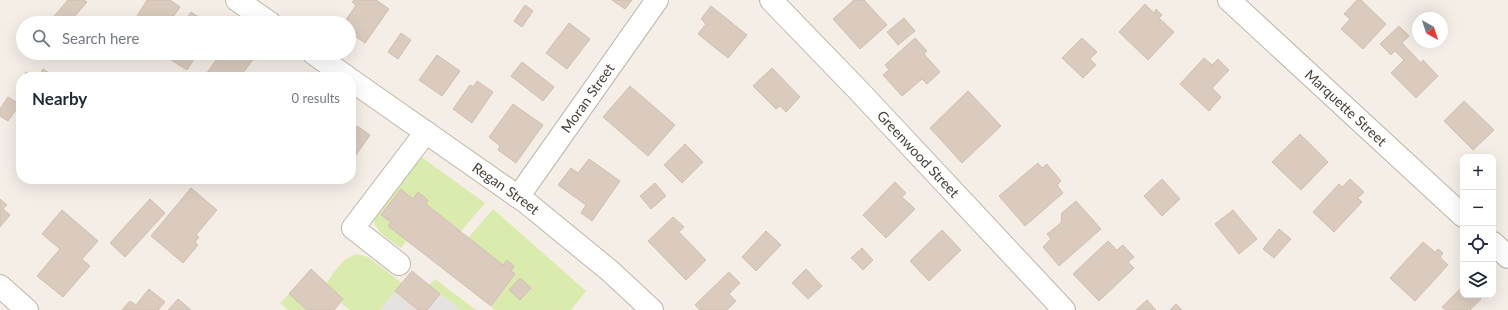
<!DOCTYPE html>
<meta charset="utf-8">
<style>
:root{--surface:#fff;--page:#f6f6f7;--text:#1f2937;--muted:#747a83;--line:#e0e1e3}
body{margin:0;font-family:Lato,sans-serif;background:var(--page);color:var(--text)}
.controls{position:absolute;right:12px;bottom:12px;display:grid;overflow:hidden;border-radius:8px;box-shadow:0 4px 16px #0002}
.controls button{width:36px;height:36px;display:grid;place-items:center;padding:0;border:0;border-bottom:1px solid var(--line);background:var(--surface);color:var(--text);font:20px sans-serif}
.compass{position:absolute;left:1412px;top:12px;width:36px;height:36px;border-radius:50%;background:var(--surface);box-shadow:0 4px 16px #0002;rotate:141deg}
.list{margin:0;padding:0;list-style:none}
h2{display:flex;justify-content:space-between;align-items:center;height:52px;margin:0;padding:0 16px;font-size:17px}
h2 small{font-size:13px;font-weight:400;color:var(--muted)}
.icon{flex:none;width:22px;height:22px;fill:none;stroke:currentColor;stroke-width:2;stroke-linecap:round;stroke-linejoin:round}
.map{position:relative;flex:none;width:1508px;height:310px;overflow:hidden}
.search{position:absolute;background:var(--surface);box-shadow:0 4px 16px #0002;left:16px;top:16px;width:340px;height:44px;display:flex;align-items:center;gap:10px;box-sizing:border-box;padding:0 14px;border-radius:22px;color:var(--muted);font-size:15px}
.panel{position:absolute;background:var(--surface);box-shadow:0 4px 16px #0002;left:16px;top:72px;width:340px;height:112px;border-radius:16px}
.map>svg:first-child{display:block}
.green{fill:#d9ecad}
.parking{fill:#e5e2df}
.building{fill:#dacbbe;stroke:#d2bfae}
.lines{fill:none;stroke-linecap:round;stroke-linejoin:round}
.minor-casing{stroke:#c1b5a9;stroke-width:24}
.minor{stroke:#fff;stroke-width:22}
.labels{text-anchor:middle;stroke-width:3;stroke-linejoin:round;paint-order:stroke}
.street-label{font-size:14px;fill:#483e35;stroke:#fff}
</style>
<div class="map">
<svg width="1508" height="310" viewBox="0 0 1508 310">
<rect width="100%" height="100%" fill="#f5eee7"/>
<!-- green -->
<g class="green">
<path d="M420 156 485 203 461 231 426 204 428 200 418 192 413 199 401 190 382 215 391 222 388 226 407 240 401 248C389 240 377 233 373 219Z"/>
<path d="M493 209 586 291 571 310H495L491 306 515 275 511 271 514 266 507 261 503 265 468 238Z"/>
<path d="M357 254 368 257 402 283 380 310H350L341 303 343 299 326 284C335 271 342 258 357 254Z"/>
<path d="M435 279 476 310H461L429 285Z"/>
<path d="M289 294 307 310H288L280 303Z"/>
</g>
<!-- parking -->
<g class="parking">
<path d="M395 291 418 310H380Z"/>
<path d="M440 294 461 310H427Z"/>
</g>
<!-- building -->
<g class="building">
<path d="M68 0H84L87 2 69 23H48Z"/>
<path d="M147 0H170L180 7 169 23H146L137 16Z"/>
<path d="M354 0H376L389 9 365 43 349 32V23H344L356 5 352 2Z"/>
<path d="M612 0H632L625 9Z"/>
<path d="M854 0H864L887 25 860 49 833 19Z"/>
<path d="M1357 0H1361L1386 24 1363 49 1341 29 1350 19 1344 14Z"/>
<path d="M1145 4 1154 13 1156 9 1162 15 1159 18 1174 32 1148 60 1119 32Z"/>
<path d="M525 5 533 11 522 27 514 21Z"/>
<path d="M711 6 747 35 728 58 698 34 706 24 701 19Z"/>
<path d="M191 12 208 23H184Z"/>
<path d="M904 18 915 31 898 45 887 32Z"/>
<path d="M569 23 590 39 567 69 546 53Z"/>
<path d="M1399 26 1409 36 1402 43 1421 63 1423 60 1438 76 1416 98 1391 73 1404 60 1395 51 1391 55 1380 44Z"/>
<path d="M401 33 411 40 398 59 388 52Z"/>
<path d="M915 38 927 51 924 54 940 72 927 84 922 79 902 96 883 75 889 70 885 65Z"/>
<path d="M1082 38 1097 52 1090 59 1096 65 1083 78 1062 58Z"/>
<path d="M164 53H198L187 70 163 55Z"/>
<path d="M221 53H256L257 54 240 77H204Z"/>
<path d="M437 55 460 71 442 96 419 80Z"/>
<path d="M1204 58 1212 65 1218 59 1229 70 1212 88 1221 97 1209 111 1180 84Z"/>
<path d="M522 62 554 87 543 101 511 76Z"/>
<path d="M772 68 800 97 786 112 780 106 776 109 753 86Z"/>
<path d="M43 69 55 77H38Z"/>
<path d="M26 72 34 77H23Z"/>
<path d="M477 81 493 92 472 123 453 109 470 85 473 87Z"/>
<path d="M630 86 675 125 648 156 603 117Z"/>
<path d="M968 91 1001 126 962 163 930 128Z"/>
<path d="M8 97 18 103 21 99V111L17 108 8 121 0 116V109Z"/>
<path d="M1464 101 1494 130 1473 150 1444 121Z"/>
<path d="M513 104 543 125 516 163 498 150 500 146 489 137Z"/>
<path d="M357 126 370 135 351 162V129L354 131Z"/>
<path d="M1300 134 1328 162 1301 190 1272 162Z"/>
<path d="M685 144 703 162 682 183 664 165Z"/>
<path d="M589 159 620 181 592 221 581 213 586 205 558 185 571 168 578 173Z"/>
<path d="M1038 163 1042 168 1047 164 1061 181 1057 185 1063 193 1025 226 999 196Z"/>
<path d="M1162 179 1180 199 1162 216 1144 196Z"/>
<path d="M1350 179 1364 192 1358 198 1362 202 1334 232 1313 212 1339 184 1342 187Z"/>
<path d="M895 182 906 193 902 197 915 209 886 238 863 215Z"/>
<path d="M655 183 666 196 651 209 640 196Z"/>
<path d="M191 188 217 210 196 235 199 237 195 242 198 245 183 263 151 236Z"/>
<path d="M401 189 413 199 418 192 428 200 426 204 503 265 507 260 514 266 511 271 515 274 491 306 388 226 391 222 381 215Z"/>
<path d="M0 199 7 205 3 209 10 215 0 227Z"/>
<path d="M150 199 165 213 125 257 110 243Z"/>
<path d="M1076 201 1101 229 1059 266 1043 247 1051 239 1047 234 1061 223 1062 213Z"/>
<path d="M62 210 98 241 82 259 90 266 63 297 37 276 60 249 42 234Z"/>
<path d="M1233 210 1257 239 1239 254 1215 224Z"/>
<path d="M673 217 684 227 679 232 706 260 686 280 648 241Z"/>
<path d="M1279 229 1291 239 1274 258 1263 249Z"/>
<path d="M942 230 961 250 929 281 910 261Z"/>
<path d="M766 231 781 245 756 271 742 257Z"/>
<path d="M1108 241 1117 250 1123 245 1134 257 1128 262 1134 268 1099 301 1073 274Z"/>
<path d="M1423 242 1435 252 1438 249 1443 253 1440 257 1448 265 1415 301 1390 278Z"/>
<path d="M862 248 873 260 863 270 851 258Z"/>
<path d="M311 269 343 299 334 310H307L289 294Z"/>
<path d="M806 269 822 286 808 299 792 283Z"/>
<path d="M412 271 440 294 427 310H418L395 291Z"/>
<path d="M729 272 740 283 729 294 736 301 727 310H700L695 305Z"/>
<path d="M520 278 531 288 520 300 509 290Z"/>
<path d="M1463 286V295H1476L1481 299 1470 310H1446L1442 307Z"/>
<path d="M149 289 165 302 158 310H122L130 301 136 305Z"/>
<path d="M178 299 191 310H168Z"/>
<path d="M1147 300 1156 310H1136Z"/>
<path d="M1176 304 1182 310H1170Z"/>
</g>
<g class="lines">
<defs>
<g id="minor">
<path d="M237 0 270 23"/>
<path id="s1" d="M771 0 859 91 1064 310"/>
<path id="s2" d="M1229 0 1463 216"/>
<path d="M313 53 347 77"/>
<path id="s3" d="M351 80 527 203 610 271 652 310"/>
<path id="s4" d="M518 197 657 0"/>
<path d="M1493 243 1508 257"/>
<path d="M399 264 353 228 426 132"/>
<path d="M0 286 27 310"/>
</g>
</defs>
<!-- minor casing -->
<use href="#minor" class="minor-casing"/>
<!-- minor -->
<use href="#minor" class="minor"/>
</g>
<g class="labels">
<!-- street labels -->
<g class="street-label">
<text dy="5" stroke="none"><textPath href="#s4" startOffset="121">Moran Street</textPath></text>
<text dy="5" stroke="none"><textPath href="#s2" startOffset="159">Marquette Street</textPath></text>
<text dy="5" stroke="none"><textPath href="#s1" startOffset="213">Greenwood Street</textPath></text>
<text dy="5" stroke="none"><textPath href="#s3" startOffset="189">Regan Street</textPath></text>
</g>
</g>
</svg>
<div class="controls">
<button>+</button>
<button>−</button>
<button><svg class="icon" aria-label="locate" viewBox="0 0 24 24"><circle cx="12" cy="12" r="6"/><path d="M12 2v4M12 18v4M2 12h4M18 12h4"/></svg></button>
<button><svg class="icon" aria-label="layers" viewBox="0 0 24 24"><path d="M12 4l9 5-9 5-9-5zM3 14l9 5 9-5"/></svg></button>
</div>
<svg class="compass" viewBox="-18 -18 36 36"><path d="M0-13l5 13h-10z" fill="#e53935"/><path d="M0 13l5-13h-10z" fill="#747a83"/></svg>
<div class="search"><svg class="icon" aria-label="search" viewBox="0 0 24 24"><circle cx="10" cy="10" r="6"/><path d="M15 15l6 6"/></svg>Search here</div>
<section class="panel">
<h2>Nearby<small>0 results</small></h2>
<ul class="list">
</ul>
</section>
</div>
